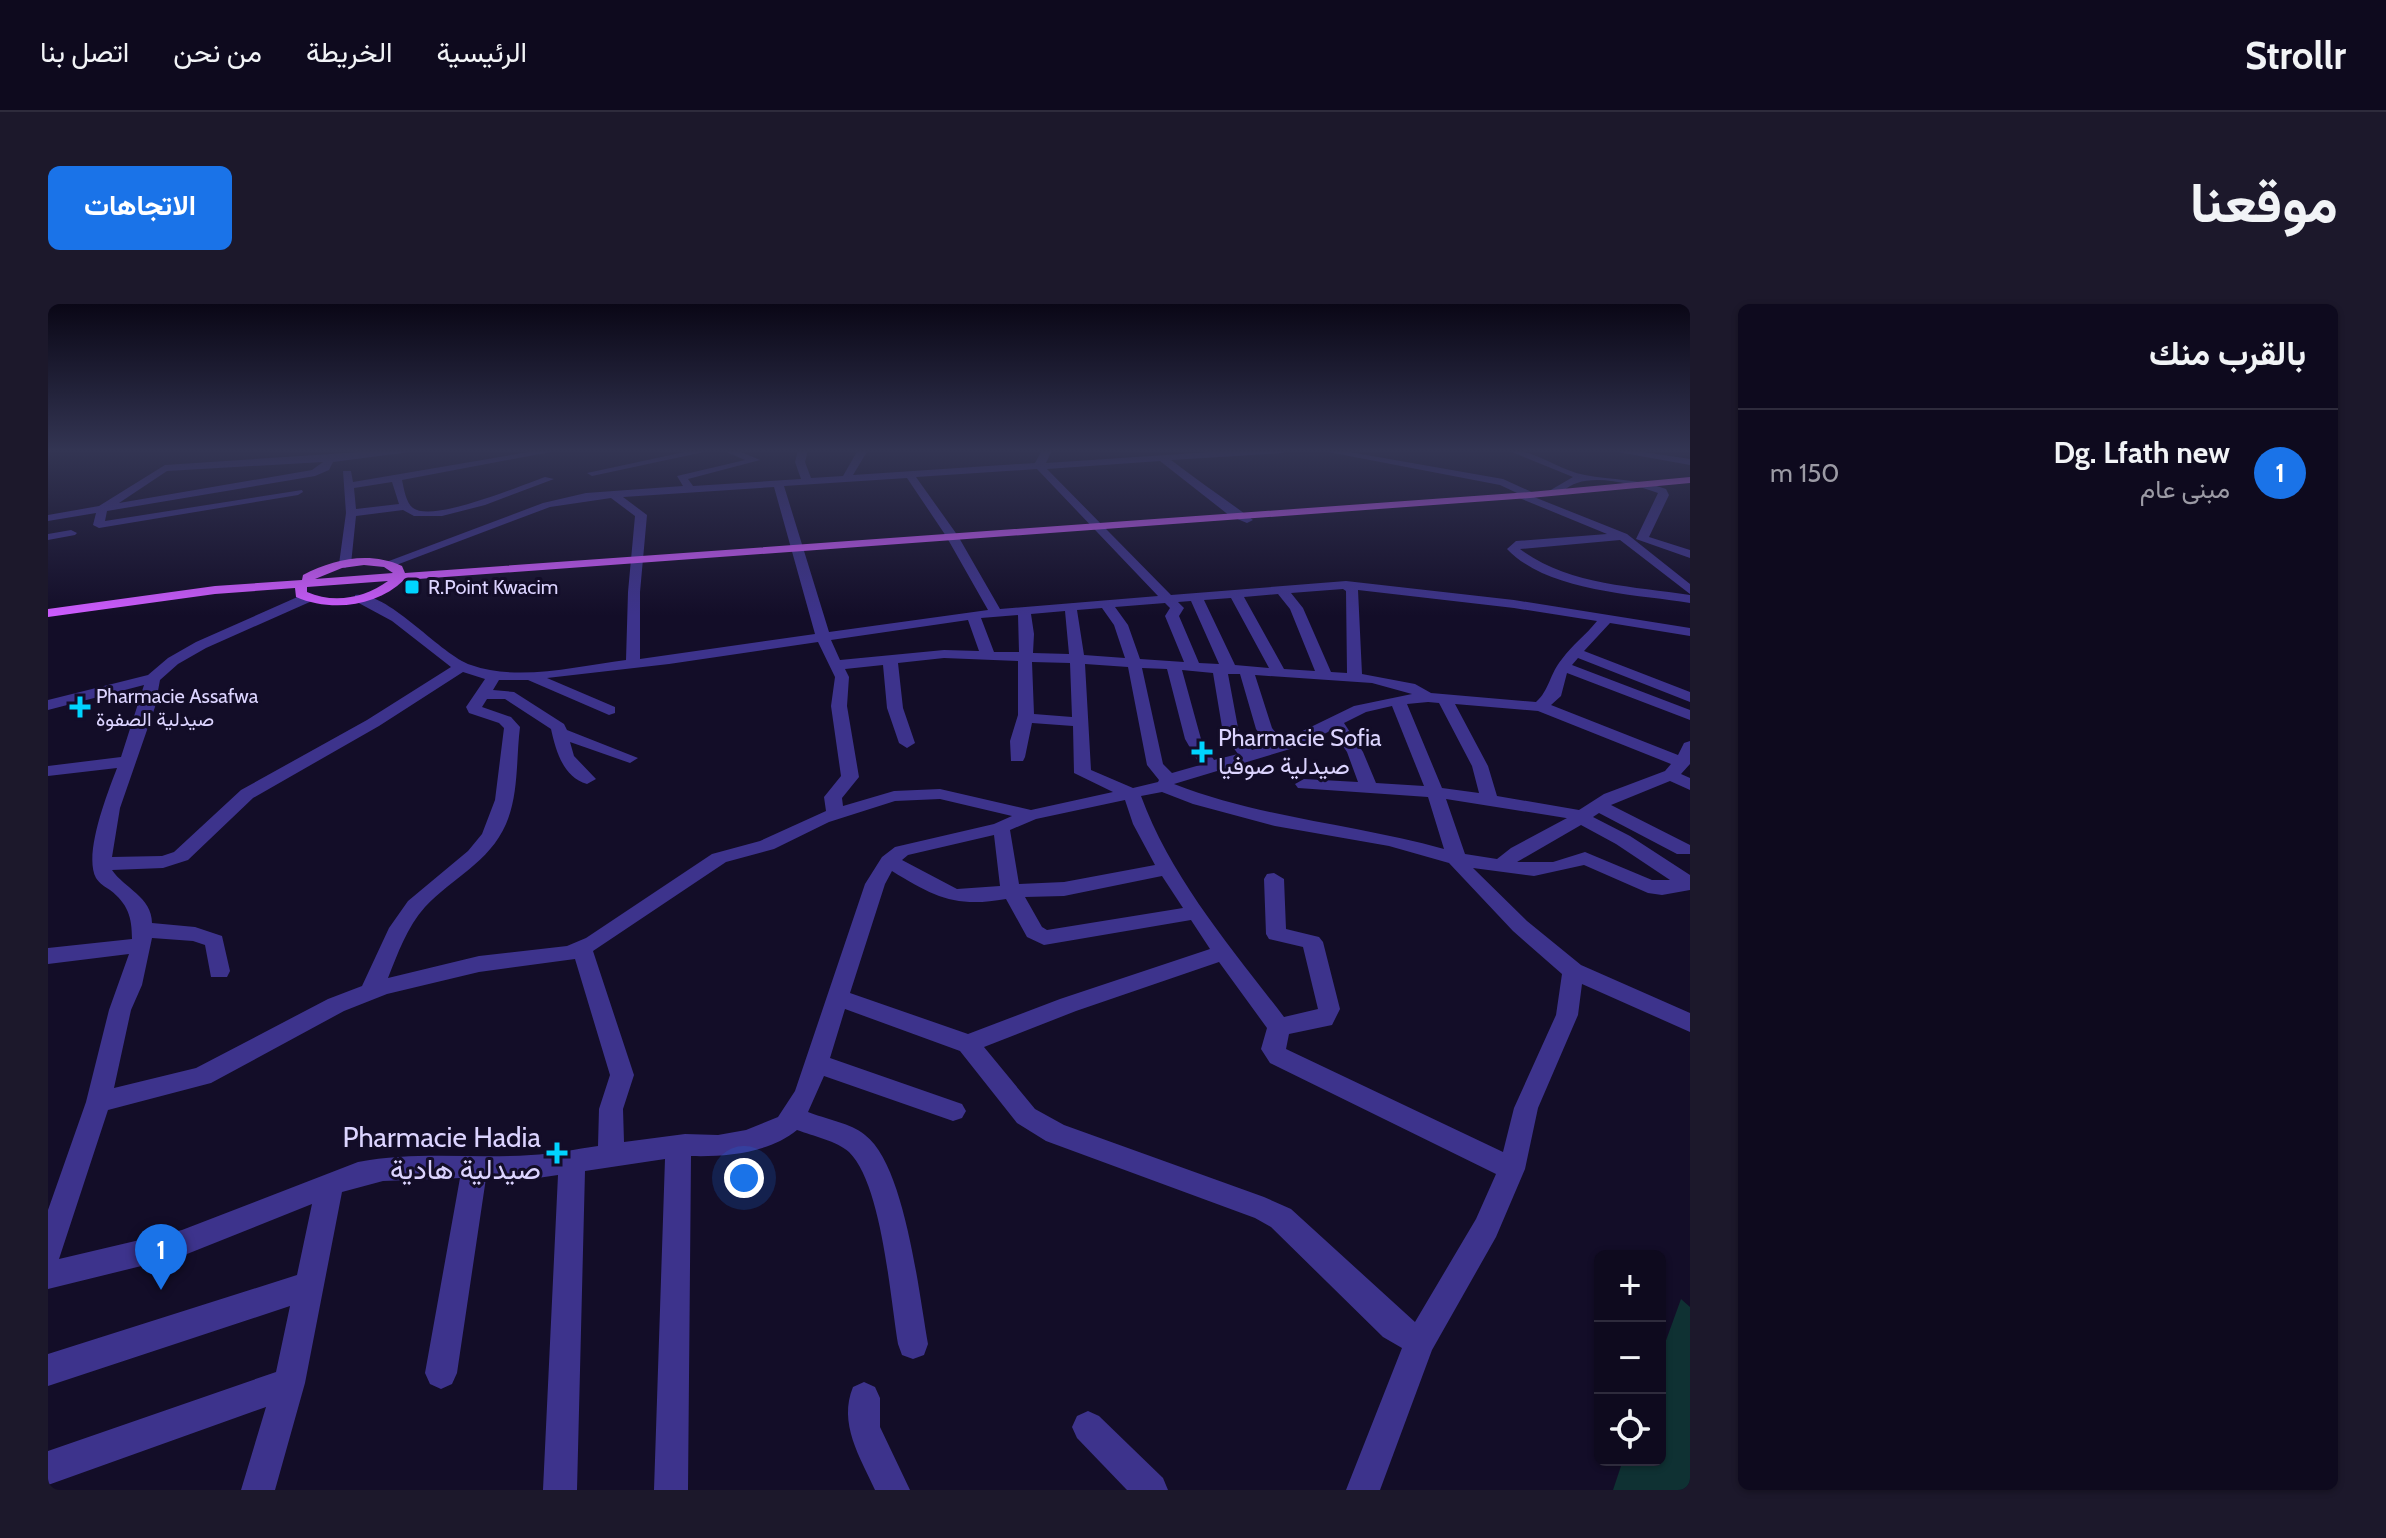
<!DOCTYPE html>
<html lang="ar">
<meta charset="utf-8">
<style>
:root{--surface:#0e0a1e;--page:#1c182b;--text:#f1f3f6;--muted:#9b9aa4;--line:#2e2b3c;--accent:#1a73e8}
body{margin:0;font-family:Cabin,Vazirmatn,sans-serif;background:var(--page);color:var(--text);direction:rtl}
.controls{position:absolute;right:24px;bottom:24px;display:grid;overflow:hidden;border-radius:12px;box-shadow:0 2px 6px #0004}
.controls button{width:72px;height:72px;display:grid;place-items:center;padding:0;border:0;border-bottom:2px solid var(--line);background:var(--surface);color:var(--text);font:40px sans-serif}
.you{position:absolute;left:696px;top:874px;width:28px;height:28px;margin:-20px;border:6px solid #fff;border-radius:50%;background:#1a73e8;box-shadow:0 0 0 12px #1a73e833}
.badge{display:grid;place-items:center;width:52px;height:52px;border-radius:50%;background:var(--accent);color:#fff;font-size:26px;font-weight:700}
.pin{position:absolute;translate:-50% -66px;filter:drop-shadow(0 2px 4px #0008)}
.pin::after{content:'';position:absolute;top:42px;width:28px;height:24px;background:inherit;clip-path:polygon(0 0,100% 0,50% 100%)}
.list{margin:0;padding:0;list-style:none}
h2{display:flex;justify-content:space-between;align-items:center;height:104px;margin:0;padding:0 32px;font-size:34px}
h2 small{font-size:26px;font-weight:400;color:var(--muted)}
.list li{display:grid;grid-template-columns:52px 1fr auto;gap:24px;align-items:center;box-sizing:border-box;height:128px;padding:0 32px;border-top:2px solid var(--line)}
.list b{display:block;font-size:30px;white-space:nowrap}
.list p{margin:0;font-size:26px;white-space:nowrap;color:var(--muted)}
.list em{font-size:26px;font-style:normal;color:var(--muted)}
.icon{flex:none;width:44px;height:44px;fill:none;stroke:currentColor;stroke-width:2;stroke-linecap:round;stroke-linejoin:round}
.map{position:relative;flex:none;width:1642px;height:1186px;overflow:hidden;direction:ltr;border-radius:12px}
header{display:flex;align-items:center;gap:48px;box-sizing:border-box;height:112px;padding:0 40px;background:var(--surface);border-bottom:2px solid var(--line)}
header strong{font-size:38px}
nav{display:flex;gap:44px;margin-inline-start:auto;font-size:28px}
.intro{display:flex;align-items:center;justify-content:space-between;box-sizing:border-box;height:192px;padding:0 48px}
h1{margin:0;font-size:56px}
.button{padding:20px 36px;border-radius:12px;background:var(--accent);color:#fff;font-size:28px;font-weight:700}
main{display:flex;gap:48px;padding:0 48px}
aside{flex:1;background:var(--surface);border-radius:12px;box-shadow:0 2px 6px #0004}
.map>svg:first-child{display:block}
.green{fill:#0f3133}
.lines{fill:none;stroke-linecap:round;stroke-linejoin:round}
.minor{fill:#3d338c;fill-rule:evenodd}
.major{fill:#cd5bff;fill-rule:evenodd}
.poi-dot{fill:#00d4ff;stroke:#130d28;stroke-width:3}
.labels{text-anchor:middle;stroke-width:6;stroke-linejoin:round;paint-order:stroke}
.far-poi-label{font-size:20px;fill:#dcd4ff;stroke:#130d28;text-anchor:start}
.poi-label{font-size:24px;fill:#dcd4ff;stroke:#130d28;text-anchor:start}
.near-poi-label{font-size:28px;fill:#dcd4ff;stroke:#130d28;text-anchor:end}
</style>
<header>
<strong>Strollr</strong>
<nav><a>الرئيسية</a><a>الخريطة</a><a>من نحن</a><a>اتصل بنا</a></nav>
</header>
<div class="intro"><h1>موقعنا</h1><a class="button">الاتجاهات</a></div>
<main>
<aside>
<h2>بالقرب منك<small></small></h2>
<ul class="list">
<li><span class="badge">1</span><div><b>Dg. Lfath new</b><p>مبنى عام</p></div><em>150 m</em></li>
</ul>
</aside>
<div class="map">
<svg width="1642" height="1186" viewBox="0 0 1642 1186">
<rect width="100%" height="100%" fill="#130d28"/>
<!-- green -->
<path class="green" d="M1633 995 1642 1003V1186H1565L1575 1156H1612V1053Z"/>
<g class="lines">
<!-- minor -->
<g class="minor">
<path d="M344 146H377L285 158 281 166 267 172 59 207 57 217 254 186 255 188 250 191 51 224 45 221 48 209 0 217V211L51 202 117 161ZM275 158 264 166 71 199 119 167Z"/>
<path d="M492 146H513L354 176C356 185 358 199 365 204 385 219 474 181 497 173L506 175 437 201 394 212H366L355 206 308 212 303 260 297 264 291 260 298 209 295 167H303L305 178ZM344 178 351 200 308 205 306 184Z"/>
<path d="M646 146H665L544 172 539 169Z"/>
<path d="M674 146H688L712 156 640 175 645 182 753 175 747 158 750 146H760L757 158 763 174 795 172 810 146H820L805 171 987 159 994 146H1004L998 159 1193 146H1240L1235 149 1123 156C1150 177 1179 196 1205 216L1199 219 1182 212 1112 157 999 165 1123 291 1298 277 1466 296 1642 324V332L1562 319 1536 347 1642 388V398L1530 354 1524 361 1642 406V416L1519 369 1513 392 1503 401 1630 451 1636 439 1642 437V460L1633 470 1642 474V486L1622 477 1563 501 1642 541V550H1629L1551 509 1545 513 1582 532 1642 571V586L1614 591 1600 589 1536 561 1486 572 1425 564 1479 617 1533 661 1642 709V728L1534 680 1530 711 1490 804 1477 865 1448 933 1384 1046 1332 1186H1298L1354 1044 1335 1033 1223 923 1207 914 998 837 969 819 912 747 797 705 782 754 914 800 918 807 914 814 905 817 776 772 760 808C777 815 803 819 817 831 857 861 871 990 880 1040L876 1051 865 1055 854 1051 850 1040C842 993 834 880 801 848 789 837 765 832 749 826 721 849 678 853 643 852L640 1186H606L617 855 537 867 529 1186H495L510 871 483 875 438 874 409 1069 404 1080 393 1085 382 1080 377 1069 412 874 335 877 294 888 257 1079 227 1186H193L218 1103 0 1181V1147L228 1068 242 1002 0 1082V1050L249 971 264 900 134 952 0 985V906L38 798 61 706 81 650 0 660V644L84 635C84 613 80 600 62 586 57 583 51 579 48 574 35 550 60 488 69 464L0 472V462L73 453 96 381 0 406V396L100 371 120 354 148 338 254 291H264V297L158 344 130 360 112 376 107 403 72 504 64 553 114 552 126 548 193 486 319 416 403 363 344 317 307 297V291C341 287 392 351 423 361 471 378 529 362 578 356L580 288 587 212 563 194 502 203 343 263 333 260 495 199 538 189 635 182 629 172 697 156ZM989 165 1110 292 952 305 910 232 868 173ZM859 174 898 232 940 306 781 328 736 182ZM726 183 767 330 592 355V288L599 211 575 193ZM1295 285 1298 287 1299 369 1283 368 1255 304 1243 289ZM1310 286 1466 304 1549 317C1538 331 1524 341 1514 355 1502 369 1501 387 1488 398L1383 389 1367 380 1314 370ZM1230 290 1242 305 1267 367 1236 365 1196 293ZM1183 294 1221 364 1187 361 1156 296ZM1143 297 1171 360 1151 359 1131 312 1136 304 1130 298ZM1117 299 1122 304 1117 312 1136 358 1092 355 1080 321 1067 303ZM1054 304 1066 321 1077 354 1036 351 1029 306ZM1017 307 1021 350 985 349 986 330 983 310ZM970 311 971 348H946L933 314ZM920 316 931 347 896 346 792 356 783 336ZM770 338 787 373 783 402 793 472 776 493 778 507 712 537 664 550 538 634 519 642 431 652 340 674C350 649 359 623 377 603 404 574 441 559 458 520 471 490 468 455 472 423L463 413 434 403 439 395H457L503 425C508 447 515 473 539 480L548 475 526 452 522 438 582 459 590 454 519 426 516 420 466 388 445 386 451 376H480L561 411 567 409V403L499 374 621 360ZM896 354 970 357V411L962 437 963 457H975L977 453 984 419 1025 422 1026 469 1065 488 983 506 892 485 846 487 795 502 794 494 811 473 799 402 801 373 797 365 835 361 839 404 851 439 859 444 867 439 855 404 850 359ZM984 358 1022 359 1024 413 986 410ZM1037 360 1080 363 1099 461 1111 476 1110 478 1085 484 1043 466ZM1094 364 1119 365 1137 435 1152 461 1124 469 1115 460ZM1134 366 1165 369 1175 429 1190 450 1166 456 1153 435ZM415 368 437 375 418 403 421 409 451 419 456 424 447 496 434 530 420 547 360 597 341 624 314 682 280 695 148 764 66 784 83 706 94 681 104 634 145 637 157 641 163 673H179L182 667 174 632 147 623 104 619C104 593 76 584 64 566L115 564 140 556 205 494 331 422ZM1180 370H1192L1208 425 1220 441 1204 446 1191 429ZM1207 371 1324 379 1364 390 1306 402 1234 437 1224 424ZM1380 398 1391 399 1424 462 1431 489 1394 484 1359 400ZM1407 400 1490 407 1623 460 1617 467 1556 490 1531 506 1449 492 1440 462ZM1344 402 1376 482 1328 479 1315 448 1296 419 1318 408ZM1284 426 1299 448 1310 478 1256 475 1247 480 1250 484 1380 493 1396 545C1307 520 1213 514 1126 480L1252 442ZM1114 488 1145 500 1227 522 1341 542 1401 559 1465 627 1514 670 1508 711 1466 804 1455 848 1238 745 1241 730 1284 721 1292 705 1275 638 1271 633 1238 625 1236 575 1226 569 1219 570 1216 575 1218 630 1221 635 1255 643 1270 705 1236 713C1184 645 1123 574 1093 492ZM892 495 964 512 946 520 847 543 834 553 817 580 747 787 730 813 698 826 670 831 637 830 576 838 575 805 586 771 545 647 678 558 726 545 781 518 847 497ZM1398 495 1518 514H1519L1463 544 1449 555 1417 550ZM1077 496 1085 520 1107 561 1016 578 971 580 962 526 988 515ZM1533 521 1568 540 1622 576H1604L1537 548 1505 558H1469ZM946 531 952 582 909 585 854 556 860 551ZM844 567C886 593 908 604 958 595L979 633 996 641 1143 616 1162 645 1012 695 920 730 802 689 837 580ZM1114 572 1135 604 999 626 994 623 977 593 1016 592ZM527 655 562 771 551 805 550 842C528 845 505 850 483 851 425 855 368 847 310 858L134 926 11 955 60 806 163 779 296 707 339 690 431 668ZM1171 658 1219 724 1213 745 1222 759 1448 870 1428 915 1367 1018 1243 905 1216 893 1016 821 987 805 936 743 1028 707Z"/>
<path d="M1270 146H1290L1455 175 1486 189V193L1579 230 1642 280V290L1572 236 1472 245C1520 281 1585 282 1642 291V299C1587 290 1500 288 1459 245L1468 237 1559 230 1469 193V189L1452 181Z"/>
<path d="M1459 146C1487 145 1510 166 1537 171 1564 176 1591 175 1618 185L1621 191 1601 233 1642 246V254L1588 235 1610 189C1588 181 1552 171 1529 179 1519 182 1512 192 1501 191V187L1525 173Z"/>
<path d="M1559 146H1582L1642 155V161Z"/>
<path d="M23 226 29 229 27 231 0 236V230Z"/>
<path d="M816 1078 827 1083 832 1094V1123L862 1186H827C812 1153 790 1119 805 1083Z"/>
<path d="M1040 1107 1051 1112 1115 1174 1120 1186H1079L1029 1134 1024 1123 1029 1112Z"/>
</g>
<!-- major -->
<path class="major" d="M1642 173V179L1482 194 356 276C328 303 283 308 248 293L247 284 167 290 0 313V305L167 282 254 276 255 271C286 255 321 247 354 262L357 269 1482 188ZM316 261 336 263 345 269 267 275 294 264ZM340 277C317 294 286 300 259 288V283Z"/>
</g>
<!-- sky -->
<linearGradient id="sky" x2="0" y2="1"><stop stop-color="#0a0716"/><stop offset="0.47" stop-color="#333553"/><stop offset="1" stop-color="#333553" stop-opacity="0"/></linearGradient>
<rect width="1642" height="312" fill="url(#sky)"/>
<!-- markers -->
<g class="poi-dot">
<rect x="356" y="275" width="16" height="16" rx="4"/>
<path d="M28 391h8v8h8v8h-8v8h-8v-8h-8v-8h8z"/>
<path d="M1150 436h8v8h8v8h-8v8h-8v-8h-8v-8h8z"/>
<path d="M505 837h8v8h8v8h-8v8h-8v-8h-8v-8h8z"/>
</g>
<g class="labels">
<!-- far-poi labels -->
<g class="far-poi-label">
<text x="380" y="290">R.Point Kwacim</text>
<text x="48" y="399">Pharmacie Assafwa<tspan x="48" dy="23">صيدلية الصفوة</tspan></text>
</g>
<!-- poi labels -->
<g class="poi-label">
<text x="1170" y="442">Pharmacie Sofia<tspan x="1170" dy="28">صيدلية صوفيا</tspan></text>
</g>
<!-- near-poi labels -->
<g class="near-poi-label">
<text x="493" y="843">Pharmacie Hadia<tspan x="493" dy="32">صيدلية هادية</tspan></text>
</g>
</g>
</svg>
<div class="controls">
<button>+</button>
<button>−</button>
<button><svg class="icon" aria-label="locate" viewBox="0 0 24 24"><circle cx="12" cy="12" r="6"/><path d="M12 2v4M12 18v4M2 12h4M18 12h4"/></svg></button>
</div>
<div class="you"></div>
<div class="pin badge" style="left:113px;top:986px">1</div>
</div>
</main>
